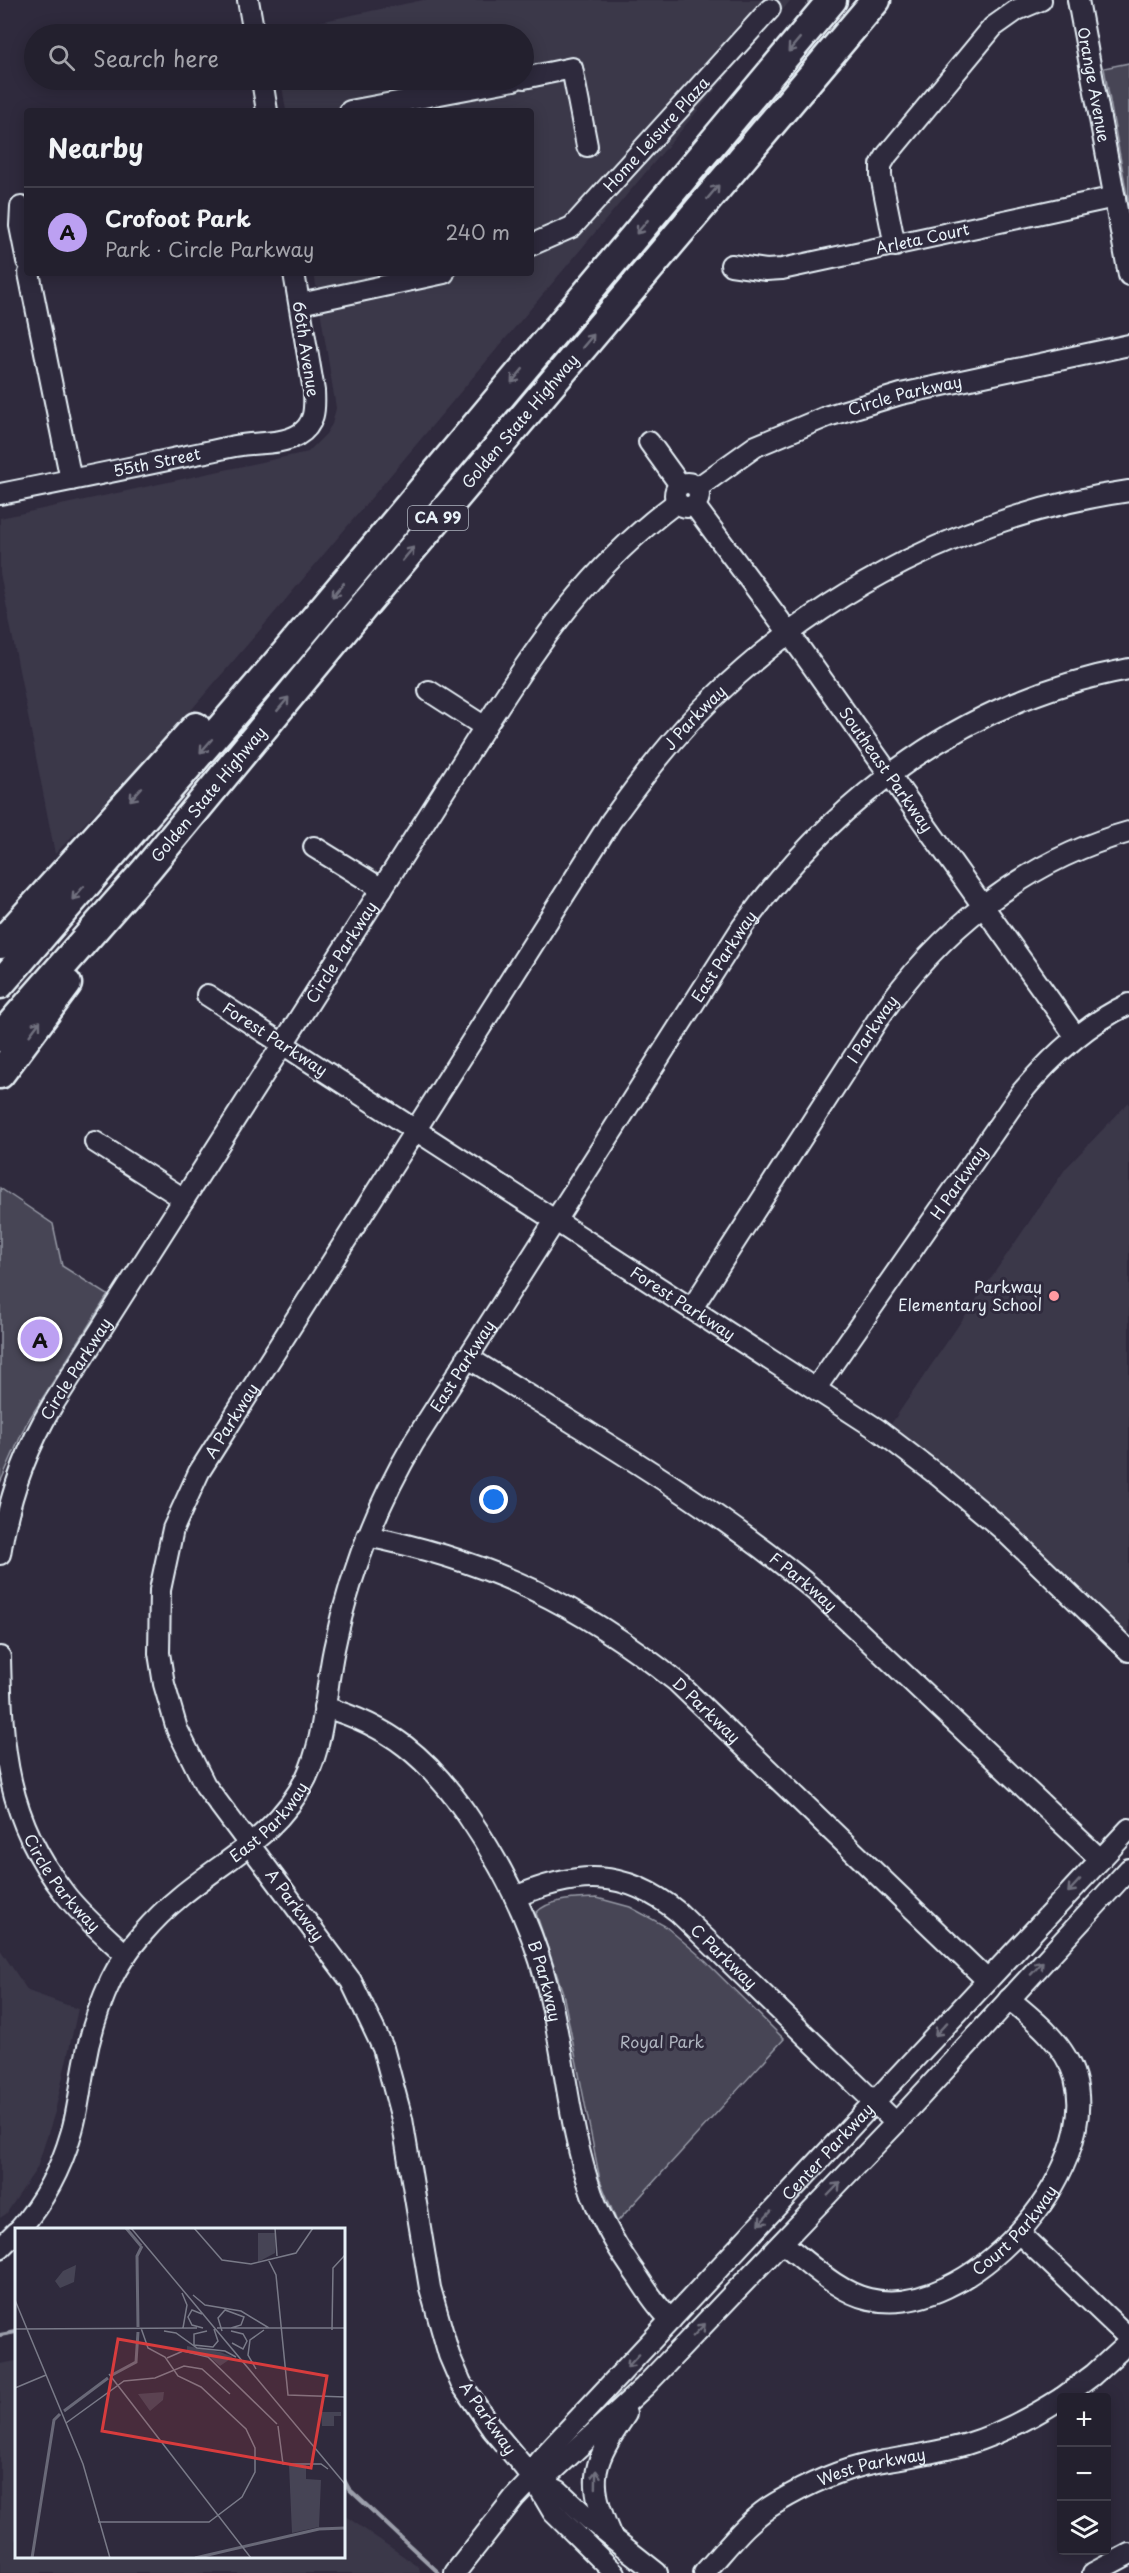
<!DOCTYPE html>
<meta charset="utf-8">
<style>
:root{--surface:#23202e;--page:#2b2836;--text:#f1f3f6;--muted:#a3a3aa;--line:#403e4a;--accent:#bca0f2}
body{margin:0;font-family:"Playpen Sans",sans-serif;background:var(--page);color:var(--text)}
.controls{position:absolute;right:18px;bottom:18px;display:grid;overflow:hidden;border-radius:6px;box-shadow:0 3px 15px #0003}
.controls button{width:54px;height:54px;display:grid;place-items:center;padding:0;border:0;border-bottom:2px solid var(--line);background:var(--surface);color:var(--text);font:30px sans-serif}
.you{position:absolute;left:494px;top:1500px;width:21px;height:21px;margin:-15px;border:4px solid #fff;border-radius:50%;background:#1a73e8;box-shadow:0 0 0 9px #1a73e833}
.badge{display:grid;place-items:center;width:39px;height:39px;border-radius:50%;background:var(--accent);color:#111;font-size:20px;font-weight:700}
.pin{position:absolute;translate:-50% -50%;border:3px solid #fff;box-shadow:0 2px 6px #0006}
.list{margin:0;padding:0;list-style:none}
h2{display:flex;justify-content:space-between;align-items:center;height:78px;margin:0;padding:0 24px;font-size:26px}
h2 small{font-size:20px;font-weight:400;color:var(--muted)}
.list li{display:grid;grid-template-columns:39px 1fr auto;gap:18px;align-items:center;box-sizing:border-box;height:90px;padding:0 24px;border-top:2px solid var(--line)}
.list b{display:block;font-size:22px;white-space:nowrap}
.list p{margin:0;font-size:20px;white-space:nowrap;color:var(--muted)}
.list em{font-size:20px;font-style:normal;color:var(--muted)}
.icon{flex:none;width:33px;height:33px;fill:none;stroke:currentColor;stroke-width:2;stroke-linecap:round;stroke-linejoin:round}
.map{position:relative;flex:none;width:1129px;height:2573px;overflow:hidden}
.search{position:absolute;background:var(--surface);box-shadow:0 3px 15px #0003;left:24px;top:24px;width:510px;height:66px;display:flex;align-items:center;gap:15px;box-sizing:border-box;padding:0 21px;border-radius:33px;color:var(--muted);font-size:22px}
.panel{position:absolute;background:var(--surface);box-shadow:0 3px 15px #0003;left:24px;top:108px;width:510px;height:168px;border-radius:6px}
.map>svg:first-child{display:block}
.built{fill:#3b3749}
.green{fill:#464455;stroke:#979aa6;stroke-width:1.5}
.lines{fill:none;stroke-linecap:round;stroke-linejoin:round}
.stream{stroke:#9c9fab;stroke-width:4}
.minor-casing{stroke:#e8f1f8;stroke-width:24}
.highway-casing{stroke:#e8f1f8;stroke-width:33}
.minor{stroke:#2f2a3d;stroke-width:20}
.highway{stroke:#2f2a3d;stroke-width:28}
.oneway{stroke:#70707e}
.poi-dot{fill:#ff9aa2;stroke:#2f2a3d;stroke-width:2}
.labels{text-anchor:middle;stroke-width:6;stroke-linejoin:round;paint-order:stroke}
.shield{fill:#2f2a3d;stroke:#b0b5c0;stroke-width:1.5}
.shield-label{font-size:15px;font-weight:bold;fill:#e8f1f8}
.street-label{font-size:16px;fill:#e8f1f8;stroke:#2f2a3d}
.poi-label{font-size:16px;fill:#e8f1f8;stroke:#2f2a3d;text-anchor:end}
.park-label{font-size:16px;fill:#afb4bf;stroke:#2f2a3d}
.inset-river{fill:none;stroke:#696978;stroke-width:3}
.inset-road{fill:none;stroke:#797a88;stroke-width:1.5}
.view{fill:#d83c3d;fill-opacity:0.15;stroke:#d83c3d;stroke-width:3}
.inset-edge{fill:none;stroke:#e8f1f8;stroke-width:3}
</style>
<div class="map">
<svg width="1129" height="2573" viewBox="0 0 1129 2573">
<rect width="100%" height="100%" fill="#2f2a3d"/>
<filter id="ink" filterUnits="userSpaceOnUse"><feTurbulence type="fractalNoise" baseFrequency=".0167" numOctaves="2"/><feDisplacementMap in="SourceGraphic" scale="12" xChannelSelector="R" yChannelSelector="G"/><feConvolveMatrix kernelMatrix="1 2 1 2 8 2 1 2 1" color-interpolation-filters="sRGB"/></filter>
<g filter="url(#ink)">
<!-- built -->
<g class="built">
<path d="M423 0H791L260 630 167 738 55 854 0 573V518L308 452 326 434 332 424 336 408 314 273H531V111H286L281 80H524V34H273L272 32Z"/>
<path d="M1129 1102V1636L1025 1540 891 1424 1066 1168Z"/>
<path d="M0 1949 28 1991 78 2009 55 2112 37 2168 6 2214 0 2218Z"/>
<path d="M16 2361V2556H344V2515L419 2567 420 2573H0V2364Z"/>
</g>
<!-- green -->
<g class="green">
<path d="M1129 63V206L1104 68Z"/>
<path d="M0 1188 53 1224 62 1266 108 1295 26 1424 0 1483Z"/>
<path d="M597 1898 630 1907 665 1926 699 1955 784 2039 617 2222 600 2180 563 1993 536 1913C549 1898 579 1899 597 1898Z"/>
</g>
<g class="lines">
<!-- stream -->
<g class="stream">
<path d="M0 2335 16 2332"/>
<path d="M344 2480 349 2489 439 2573"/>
</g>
<defs>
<g id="minor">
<path d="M248 0 254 34"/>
<path id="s1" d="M1078 0 1129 275"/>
<path d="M524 78 572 68 587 146"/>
<path d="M262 80 267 111"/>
<path d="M350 111 514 80"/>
<path d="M21 207 20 226 27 261"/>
<path id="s2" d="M531 245 572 227 770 9"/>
<path d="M895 246 881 176V165L887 155 993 27 1017 10 1041 0"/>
<path id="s3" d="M731 265 766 270 782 269 1115 197"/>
<path d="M29 273 71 480"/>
<path d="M300 304 444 273"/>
<path d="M649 442 680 485"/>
<circle cx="687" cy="495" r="12"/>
<path id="s4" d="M697 488 756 446 828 416 901 394 1129 345"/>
<path id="s5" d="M0 494C78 479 157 462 235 446 255 442 280 445 298 435 315 425 315 409 314 391L294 273"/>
<path id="s6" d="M694 505 789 633 1076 1037"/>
<path d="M429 691 485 727"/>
<path d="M314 847 382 889"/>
<path id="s7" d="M207 995 877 1429 940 1477 1001 1528 1129 1651"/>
<path d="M95 1142 184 1199"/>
<path id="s8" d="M692 1308 877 1021C937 932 1024 861 1129 832"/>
<path id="s9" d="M467 1357C588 1433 710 1502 819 1594L1100 1859"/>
<path id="s10" d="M816 1388 1021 1093C1051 1057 1086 1024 1129 1004"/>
<path id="s11" d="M367 1536C490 1561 580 1604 677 1682L987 1980"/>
<path id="s12" d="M0 1554C8 1500 24 1453 52 1406L485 727C543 637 590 567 677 502"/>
<path id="s13" d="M0 1657C2 1749 6 1818 65 1894 82 1916 106 1936 126 1955"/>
<path id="s14" d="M324 1707C390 1726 427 1757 466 1813 502 1865 531 1923 547 1985 565 2053 568 2127 592 2194 603 2224 619 2251 638 2277 648 2292 657 2307 671 2320"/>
<path id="s15" d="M515 1897C576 1871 624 1868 678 1912L896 2123"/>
<path id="s16" d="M19 2230C43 2202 61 2169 71 2134 78 2112 80 2089 84 2067 89 2037 98 2008 111 1980 126 1949 154 1918 181 1896 226 1859 279 1834 306 1778 325 1739 325 1692 334 1649 349 1575 376 1507 414 1442L743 926C838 795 967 699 1129 669"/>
<path d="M1019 2233 1129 2338"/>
<path id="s17" d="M782 2243C808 2262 837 2292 869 2299 966 2322 1101 2174 1075 2078 1066 2045 1035 2020 1009 1999"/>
<path d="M0 2248 16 2232"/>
<path d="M1062 2398 1093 2375 1129 2342"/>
<path d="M533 2478 553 2471 644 2387 896 2123 1129 1869"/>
<path d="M533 2478 559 2491 590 2520 657 2573"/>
<path d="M610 2534C586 2478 593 2463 626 2414"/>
<path id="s18" d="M455 2573 514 2498 533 2478 539 2461 1129 1829"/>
<path id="s19" d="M615 2573 553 2512 533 2478 492 2429 461 2383 449 2355 430 2288 402 2119 383 2048 351 1981 205 1785 177 1729 164 1684 159 1653 160 1590 173 1529 199 1472 611 821C642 778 674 736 712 699 824 589 973 513 1129 491"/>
<path id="s20" d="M704 2573C726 2549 748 2519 776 2503 806 2485 839 2470 873 2463 905 2457 936 2453 967 2444 1000 2434 1032 2417 1062 2398"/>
<path d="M1093 2573 1129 2554"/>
</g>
<g id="highway">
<path d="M0 944 196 727"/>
<path d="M0 984 285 654 832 0"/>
<path id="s21" d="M0 1037 146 870 363 607 876 0"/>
<path d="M0 1074 67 984"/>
</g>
</defs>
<!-- minor casing -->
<use href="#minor" class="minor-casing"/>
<!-- highway casing -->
<use href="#highway" class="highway-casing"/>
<!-- minor -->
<use href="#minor" class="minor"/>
<!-- highway -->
<use href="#highway" class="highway"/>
</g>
<!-- one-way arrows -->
<defs><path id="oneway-shaft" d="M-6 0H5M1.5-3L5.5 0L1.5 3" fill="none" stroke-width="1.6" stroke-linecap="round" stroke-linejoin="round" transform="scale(1.5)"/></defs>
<g class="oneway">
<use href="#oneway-shaft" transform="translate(794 45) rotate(130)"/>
<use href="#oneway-shaft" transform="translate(713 192) rotate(-50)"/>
<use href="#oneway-shaft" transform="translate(642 227) rotate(130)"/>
<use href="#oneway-shaft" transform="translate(588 341) rotate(-50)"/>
<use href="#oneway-shaft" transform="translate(517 376) rotate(130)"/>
<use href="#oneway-shaft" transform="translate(408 554) rotate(-50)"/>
<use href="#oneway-shaft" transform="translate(338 590) rotate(130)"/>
<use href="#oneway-shaft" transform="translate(283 704) rotate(-50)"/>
<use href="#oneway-shaft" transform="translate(206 746) rotate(131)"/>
<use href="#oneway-shaft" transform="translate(136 794) rotate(132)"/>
<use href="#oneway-shaft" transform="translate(78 893) rotate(131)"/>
<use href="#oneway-shaft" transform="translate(35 1028) rotate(-53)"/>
<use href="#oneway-shaft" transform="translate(1074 1886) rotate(133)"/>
<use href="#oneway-shaft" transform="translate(1037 1968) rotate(-47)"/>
<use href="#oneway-shaft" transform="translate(941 2029) rotate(133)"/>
<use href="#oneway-shaft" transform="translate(834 2189) rotate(-46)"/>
<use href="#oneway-shaft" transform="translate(765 2218) rotate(133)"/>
<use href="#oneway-shaft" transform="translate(699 2330) rotate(-46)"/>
<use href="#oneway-shaft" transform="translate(633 2361) rotate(133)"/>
<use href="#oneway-shaft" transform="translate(596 2479) rotate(-89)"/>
</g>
</g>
<!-- markers -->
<circle class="poi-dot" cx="1054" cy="1296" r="6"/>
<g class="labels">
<!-- shield labels -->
<rect class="shield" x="408" y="506" width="60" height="24" rx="4.5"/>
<g class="shield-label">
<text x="438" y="523">CA 99</text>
</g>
<!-- street labels -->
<g class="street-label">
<text dy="6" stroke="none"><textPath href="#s1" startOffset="86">Orange Avenue</textPath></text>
<text dy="6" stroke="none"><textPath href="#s2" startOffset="170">Home Leisure Plaza</textPath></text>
<text dy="6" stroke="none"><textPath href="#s3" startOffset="195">Arleta Court</textPath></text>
<text transform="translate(306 349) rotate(81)" y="6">66th Avenue</text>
<text dy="6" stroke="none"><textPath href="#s4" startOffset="230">Circle Parkway</textPath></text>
<text dy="6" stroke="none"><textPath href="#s21" startOffset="806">Golden State Highway</textPath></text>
<text dy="6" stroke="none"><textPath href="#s5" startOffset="160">55th Street</textPath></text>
<text dy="6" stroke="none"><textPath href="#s19" startOffset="2142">J Parkway</textPath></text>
<text dy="6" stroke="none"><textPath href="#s6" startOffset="327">Southeast Parkway</textPath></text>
<text dy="6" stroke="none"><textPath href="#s21" startOffset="320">Golden State Highway</textPath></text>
<text dy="6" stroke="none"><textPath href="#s12" startOffset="696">Circle Parkway</textPath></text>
<text dy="6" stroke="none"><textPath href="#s16" startOffset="1485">East Parkway</textPath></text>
<text dy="6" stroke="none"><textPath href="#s8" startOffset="332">I Parkway</textPath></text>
<text dy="6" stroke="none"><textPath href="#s7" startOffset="81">Forest Parkway</textPath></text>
<text dy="6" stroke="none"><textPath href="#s10" startOffset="250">H Parkway</textPath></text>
<text dy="6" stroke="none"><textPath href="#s7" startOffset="567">Forest Parkway</textPath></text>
<text dy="6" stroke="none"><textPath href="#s16" startOffset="999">East Parkway</textPath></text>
<text dy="6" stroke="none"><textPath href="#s12" startOffset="202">Circle Parkway</textPath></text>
<text dy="6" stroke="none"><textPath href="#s19" startOffset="1299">A Parkway</textPath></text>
<text dy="6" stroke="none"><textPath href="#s9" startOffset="405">F Parkway</textPath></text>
<text dy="6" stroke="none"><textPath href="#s11" startOffset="387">D Parkway</textPath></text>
<text dy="6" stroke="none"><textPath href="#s16" startOffset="495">East Parkway</textPath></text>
<text dy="6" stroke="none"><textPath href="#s13" startOffset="240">Circle Parkway</textPath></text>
<text transform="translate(295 1905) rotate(53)" y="6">A Parkway</text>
<text dy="6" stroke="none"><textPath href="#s15" startOffset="238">C Parkway</textPath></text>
<text dy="6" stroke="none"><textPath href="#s14" startOffset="368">B Parkway</textPath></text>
<text dy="6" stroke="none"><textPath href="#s18" startOffset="564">Center Parkway</textPath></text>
<text dy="6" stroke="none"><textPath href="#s17" startOffset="274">Court Parkway</textPath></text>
<text transform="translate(488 2418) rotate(55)" y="6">A Parkway</text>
<text dy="6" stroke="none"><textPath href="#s20" startOffset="204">West Parkway</textPath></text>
</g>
<!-- poi labels -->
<g class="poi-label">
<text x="1042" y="1293">Parkway<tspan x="1042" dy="18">Elementary School</tspan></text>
</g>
<!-- park labels -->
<g class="park-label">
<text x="662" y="2048">Royal Park</text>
</g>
</g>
<!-- overview -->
<g transform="translate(15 2228)">
<rect width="330" height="330" fill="#2f2a3d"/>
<path d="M243 5H260V25L243 34ZM61 37 59 54 45 60 40 53 48 43ZM172 118 205 124 218 129 205 138 191 126 172 122ZM149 164 148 172 135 183 123 166ZM306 184H326V188H319V198H307ZM274 237H291V251L306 252 304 299 277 305Z" fill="#464455"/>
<path class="inset-river" d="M111 0 126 18M123 99 122 28 127 18M97 147 121 134 123 104M49 183 93 150M17 330 39 192 45 186M180 330 304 301 330 300"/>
<path class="inset-road" d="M116 0 330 256M179 0 207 32 236 36 281 25 298 0M260 0 262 28M253 31 261 47 273 167 330 169M167 65 172 77 168 100M178 67 190 77 226 83 254 100M0 72 68 236 95 330M187 86 177 82 173 89 177 97 188 100M202 100H330M0 101 182 100M317 102 318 40 330 27M149 103 161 105 182 120 210 123 221 129M192 103 179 106V117L198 119 203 113 199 101M207 103 203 90 210 82 229 89 226 97 216 100M216 103 228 106 232 113 228 121 217 115M152 130 168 123 193 129 262 196M241 141 233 127 235 112 249 102M94 146 236 330M0 160 31 147M51 195 109 153 140 150 169 138 187 141 215 166M263 198 268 236H306L313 241M83 294H194L227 269 240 244V220L231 201 186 159 163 148 150 129 133 120 126 100"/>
<path class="view" d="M103 111 312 148 296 240 87 203Z"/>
<rect width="330" height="330" class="inset-edge"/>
</g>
</svg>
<div class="controls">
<button>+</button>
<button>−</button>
<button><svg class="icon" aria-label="layers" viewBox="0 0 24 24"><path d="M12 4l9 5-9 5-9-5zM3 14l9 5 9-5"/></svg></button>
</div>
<div class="you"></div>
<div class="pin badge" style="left:40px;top:1339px">A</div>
<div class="search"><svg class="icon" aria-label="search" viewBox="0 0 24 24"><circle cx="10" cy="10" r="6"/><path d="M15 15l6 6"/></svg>Search here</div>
<section class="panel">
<h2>Nearby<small></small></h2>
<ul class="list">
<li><span class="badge">A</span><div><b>Crofoot Park</b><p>Park · Circle Parkway</p></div><em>240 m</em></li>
</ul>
</section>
</div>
